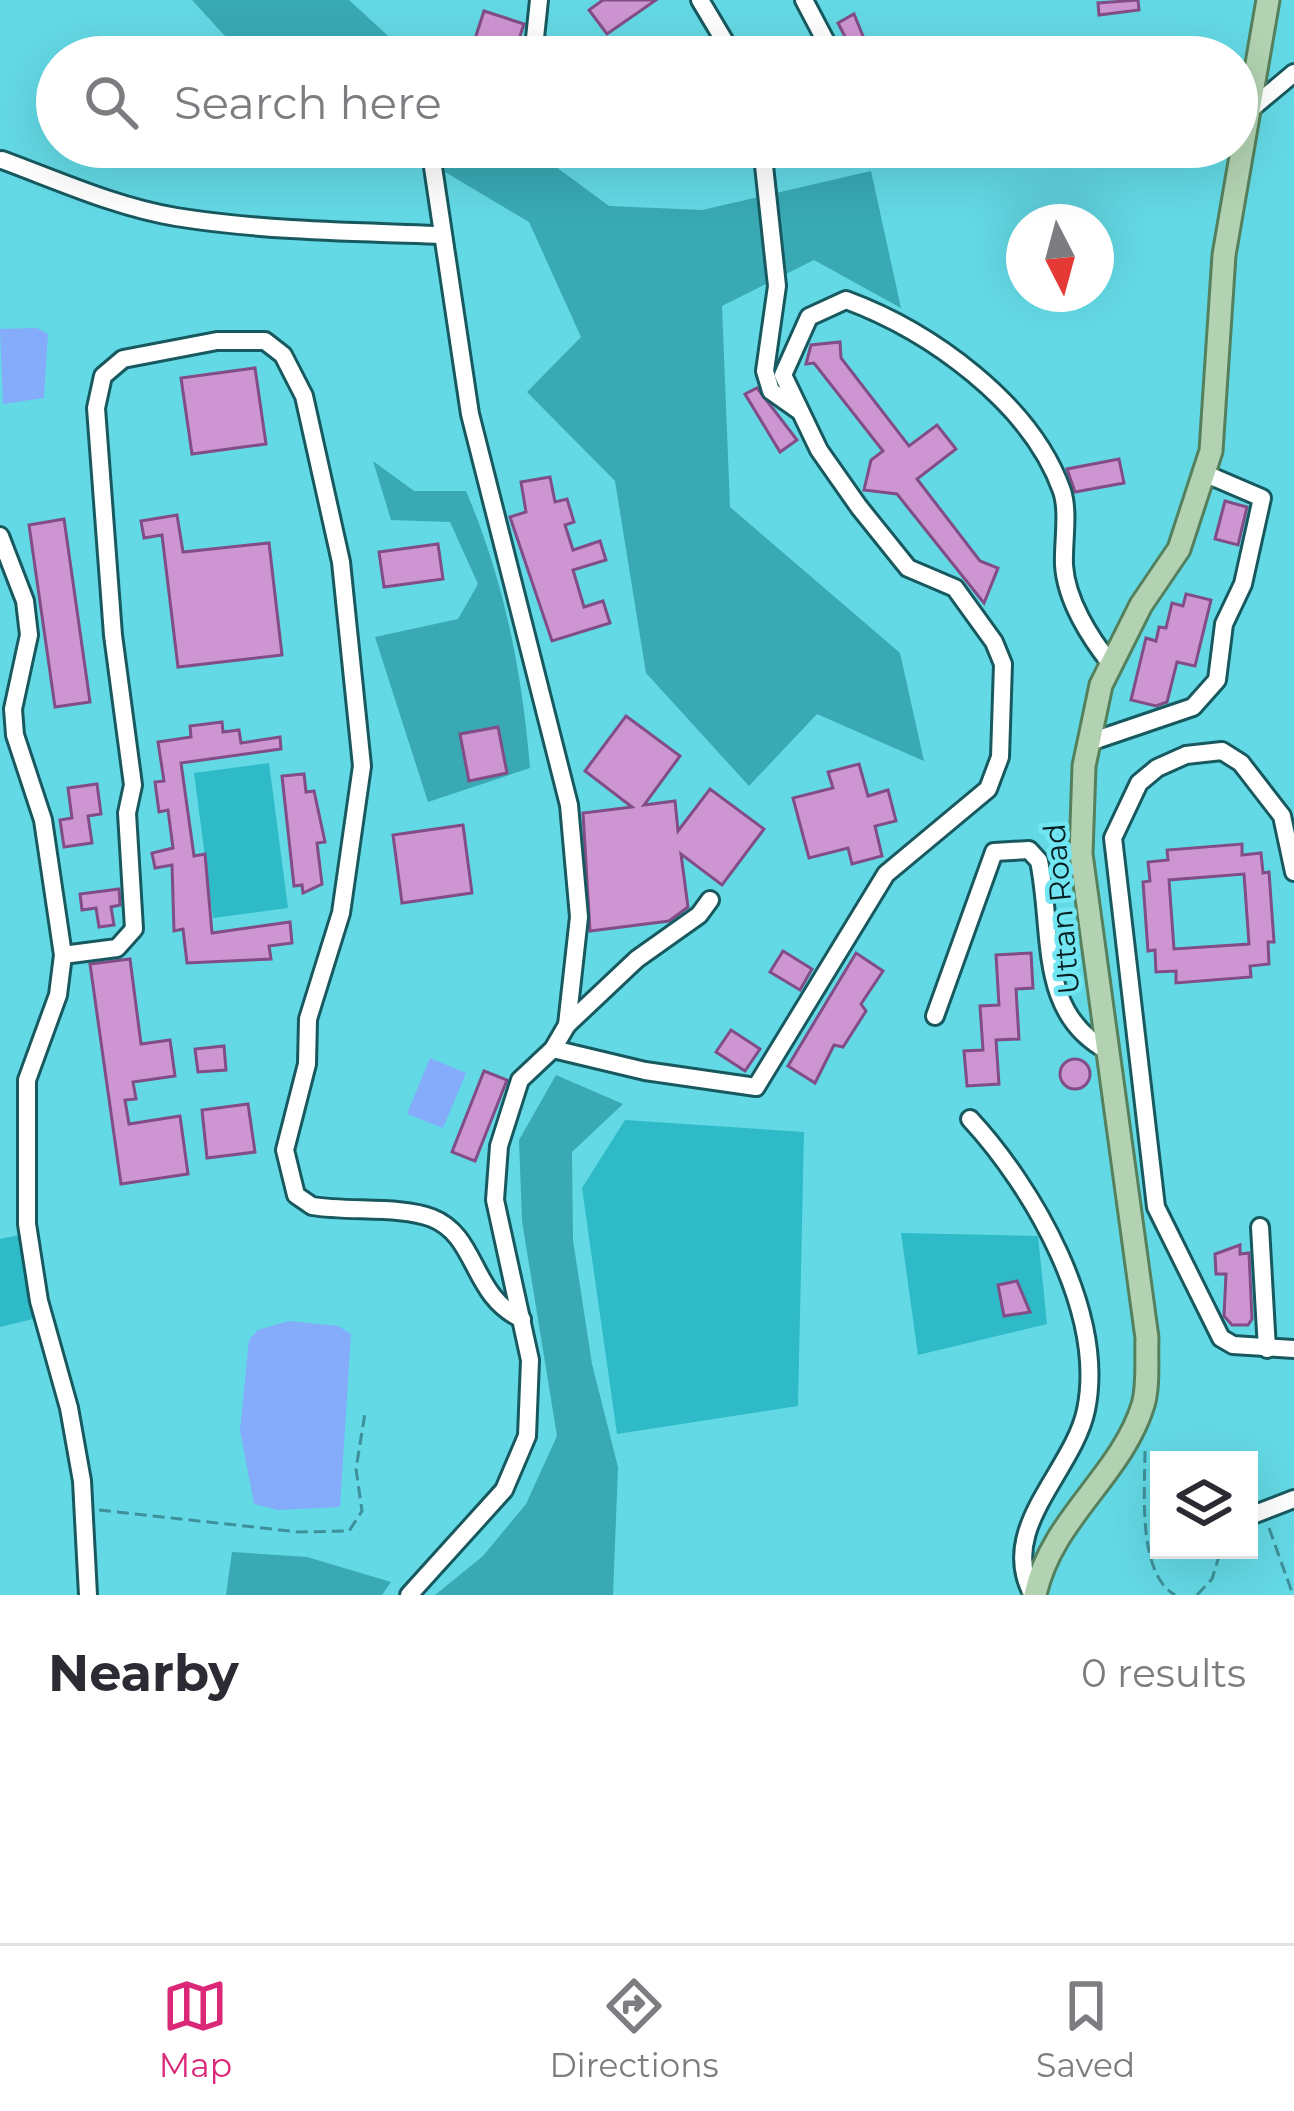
<!DOCTYPE html>
<style>
:root{--surface:#fff;--page:#f7f7f7;--text:#2b2b33;--muted:#7c7c81;--line:#e1e1e2;--accent:#db2777}
body{margin:0;font-family:Montserrat,sans-serif;background:var(--page);color:var(--text)}
.controls{position:absolute;right:36px;bottom:36px;display:grid;overflow:hidden;border-radius:0px;box-shadow:0 12px 48px #0002}
.controls button{width:108px;height:108px;display:grid;place-items:center;padding:0;border:0;border-bottom:3px solid var(--line);background:var(--surface);color:var(--text);font:60px sans-serif}
.compass{position:absolute;left:1006px;top:204px;width:108px;height:108px;border-radius:50%;background:var(--surface);box-shadow:0 12px 48px #0002;rotate:174deg}
.list{margin:0;padding:0;list-style:none}
h2{display:flex;justify-content:space-between;align-items:center;height:156px;margin:0;padding:0 48px;font-size:51px}
h2 small{font-size:39px;font-weight:400;color:var(--muted)}
.icon{flex:none;width:66px;height:66px;fill:none;stroke:currentColor;stroke-width:2;stroke-linecap:round;stroke-linejoin:round}
.map{position:relative;flex:none;width:1294px;height:1595px;overflow:hidden}
.search{position:absolute;background:var(--surface);box-shadow:0 12px 48px #0002;left:36px;right:36px;top:36px;height:132px;display:flex;align-items:center;gap:30px;box-sizing:border-box;padding:0 42px;border-radius:66px;color:var(--muted);font-size:45px}
.sheet{height:348px;background:var(--surface)}
nav{display:flex;justify-content:space-around;align-items:center;box-sizing:border-box;height:168px;border-top:3px solid var(--line);background:var(--surface);font-size:33px;color:var(--muted)}
nav a{display:grid;justify-items:center;gap:6px}
nav .on{color:var(--accent)}
.map>svg:first-child{display:block}
.green{fill:#2ebac7}
.forest{fill:#39a9b4}
.water{fill:#85abfb}
.building{fill:#ce95d3;stroke:#824d86;stroke-width:3;fill-rule:evenodd}
.lines{fill:none;stroke-linecap:round;stroke-linejoin:round}
.minor-casing{stroke:#17595f;stroke-width:22}
.major-casing{stroke:#54805d;stroke-width:27}
.path{stroke:#3e9099;stroke-width:3;stroke-dasharray:12 6;stroke-linecap:butt}
.minor{stroke:#fff;stroke-width:16}
.major{stroke:#b2d2b1;stroke-width:21}
.labels{text-anchor:middle;stroke-width:9;stroke-linejoin:round;paint-order:stroke}
.street-label{font-size:30px;fill:#051f22;stroke:#71e6f2}
</style>
<div class="map">
<svg width="1294" height="1595" viewBox="0 0 1294 1595">
<rect width="100%" height="100%" fill="#63d9e5"/>
<!-- green -->
<g class="green">
<path d="M269 763 288 908 213 918 194 773Z"/>
<path d="M625 1120 804 1132 798 1406 617 1434 582 1188Z"/>
<path d="M901 1233 1038 1236 1047 1324 918 1355Z"/>
<path d="M20 1235 33 1319 0 1327V1239Z"/>
</g>
<!-- forest -->
<g class="forest">
<path d="M192 0H349L411 57H258L224 35Z"/>
<path d="M403 147H529L609 206 702 210 871 171 901 308 814 260 722 306 730 507 900 653 924 761 817 714 749 786 646 673 615 481 527 392 581 337 529 222Z"/>
<path d="M373 461 414 491H466C504 580 522 671 530 768L428 802 375 637 458 619 478 584 450 522 391 520Z"/>
<path d="M556 1075 623 1104 572 1152 573 1240 592 1364 618 1467 613 1595H435L483 1556 526 1504 557 1436 522 1221 519 1140Z"/>
<path d="M232 1552 307 1557 391 1582 382 1595H226Z"/>
</g>
<!-- water -->
<g class="water">
<path d="M37 328 48 334 44 398 3 404 0 329Z"/>
<path d="M430 1058 466 1073 443 1128 407 1114Z"/>
<path d="M289 1321 338 1326 351 1334 340 1507 278 1510 254 1504 240 1430 249 1340 258 1330Z"/>
</g>
<!-- building -->
<g class="building">
<path d="M603 0H656L607 34 589 10Z"/>
<path d="M1138 0 1139 10 1099 15 1098 3Z"/>
<path d="M484 11 524 24 513 57 472 48Z"/>
<path d="M854 14 867 46 854 54 838 23Z"/>
<path d="M840 342 841 358 909 446 937 425 956 449 917 479 980 561 998 568 984 603 897 494 864 490 871 460 883 451 814 363 806 364 811 345Z"/>
<path d="M255 368 266 444 192 454 181 378Z"/>
<path d="M757 388 797 440 780 452 745 394Z"/>
<path d="M1119 459 1124 483 1075 492 1067 469Z"/>
<path d="M550 477 555 502 567 499 574 522 565 525 573 550 600 541 606 560 573 570 584 607 603 601 610 623 552 641 510 517 526 512 521 482Z"/>
<path d="M1225 501 1247 507 1238 545 1215 539Z"/>
<path d="M177 515 183 552 269 543 282 655 178 667 162 535 144 538 141 521Z"/>
<path d="M64 519 90 702 55 707 29 525Z"/>
<path d="M438 544 443 579 384 587 379 552Z"/>
<path d="M1186 594 1211 600 1195 666 1177 662 1167 702 1156 706 1131 700 1146 638 1156 641 1159 627 1166 628 1172 603 1183 606Z"/>
<path d="M626 716 680 756 644 805 675 801 678 831 710 789 764 829 722 885 681 854 688 907 669 921 590 931 583 813 632 807 585 771Z"/>
<path d="M222 722 223 732 239 730 241 743 280 737 281 749 181 763 194 856 205 854 212 933 290 922 292 943 269 946 271 959 187 963 183 929 174 931 172 865 155 868 152 853 173 848 168 810 159 812 155 782 164 781 158 742 191 737 190 726Z"/>
<path d="M498 727 507 773 469 781 460 734Z"/>
<path d="M859 764 868 796 888 790 896 821 875 826 882 856 852 864 848 848 809 858 793 798 833 788 828 772Z"/>
<path d="M304 774 306 792 314 791 325 842 317 843 322 884 303 893 302 885 294 886 282 776Z"/>
<path d="M97 784 101 814 88 816 92 843 64 847 60 820 72 818 68 788Z"/>
<path d="M463 825 472 893 402 903 393 835Z"/>
<path d="M1242 844V855L1261 853 1263 873 1269 872 1274 942H1268L1269 964 1250 966 1251 977 1176 983V971L1156 972 1155 950 1148 951 1143 882 1150 881 1148 862 1168 860 1167 850ZM1244 874 1249 944 1174 949 1169 880Z"/>
<path d="M119 889 120 905 111 907 114 925 99 927 96 908 82 910 80 894Z"/>
<path d="M783 951 812 969 800 990 770 972Z"/>
<path d="M856 953 883 971 861 1004 866 1011 843 1047 834 1045 815 1083 788 1066Z"/>
<path d="M1031 953 1033 988 1016 989 1019 1039 996 1040 999 1084 967 1086 964 1051 983 1050 980 1006 999 1005 996 955Z"/>
<path d="M130 959 141 1044 170 1040 175 1076 133 1082 136 1099 125 1100 129 1124 180 1116 188 1174 121 1184 90 964Z"/>
<path d="M731 1030 760 1049 745 1071 716 1052Z"/>
<path d="M224 1046 226 1070 198 1072 195 1049Z"/>
<circle cx="1075" cy="1074" r="15"/>
<path d="M484 1071 507 1080 475 1161 452 1152Z"/>
<path d="M248 1104 255 1152 207 1158 202 1110Z"/>
<path d="M1240 1245V1254L1249 1253 1252 1319 1248 1325H1232L1224 1316 1226 1274H1216L1215 1254Z"/>
<path d="M1017 1281 1030 1312 1004 1316 998 1285Z"/>
</g>
<g class="lines">
<defs>
<g id="minor">
<path d="M700 0 734 57"/>
<path d="M804 0 834 57"/>
<path d="M526 57 535 38 539 0"/>
<path d="M1246 113 1294 73"/>
<path d="M762 147 777 286 765 371 771 391 798 410"/>
<path d="M2 160C59 181 116 207 176 217 264 231 353 232 442 235"/>
<path d="M0 536 25 601 29 635 13 709 15 735 43 820 63 955 58 995 27 1080V1224L39 1301 69 1408 82 1481 88 1595"/>
<path d="M1087 743 1193 707 1217 680 1224 624 1243 584 1262 498 1206 474"/>
<path d="M1294 872 1282 816 1241 763 1222 751 1186 755 1157 768 1139 783 1113 838 1156 1207 1221 1338 1233 1345 1294 1349"/>
<path d="M63 955 117 948 134 929 127 813 133 785 113 635 96 408 103 376 123 359 217 341H265L283 355 304 396 341 562 362 766 341 913 308 1019 307 1064 285 1150 296 1195 312 1206C349 1212 401 1206 432 1218 478 1236 471 1296 522 1319"/>
<path d="M935 1016 994 852 1029 850 1039 861C1054 932 1036 1013 1108 1051"/>
<path d="M567 1025 637 959 699 915 710 900"/>
<path d="M553 1049 645 1071 756 1087 886 874 988 789 1000 757 1003 664 994 642 955 588 908 568 859 507 819 450 783 375 809 317 846 300C930 331 1031 403 1062 491 1069 512 1063 543 1064 565 1066 600 1090 638 1111 664"/>
<path d="M970 1119C1033 1187 1106 1313 1086 1410 1073 1472 996 1529 1033 1595"/>
<path d="M1260 1227 1267 1349"/>
<path d="M1255 1514 1294 1499"/>
<path d="M409 1595 504 1490 527 1436 530 1360 495 1200 499 1146 520 1080 553 1049 567 1025 579 917 569 805 470 414 430 147"/>
</g>
<path id="major" d="M1035 1595C1051 1519 1121 1476 1143 1405 1149 1385 1146 1359 1147 1338L1081 854 1084 766 1101 685 1141 605 1179 549 1211 451 1224 255 1268 0"/>
</defs>
<!-- minor casing -->
<use href="#minor" class="minor-casing"/>
<!-- major casing -->
<use href="#major" class="major-casing"/>
<!-- path -->
<g class="path">
<path d="M1145 1451C1145 1490 1137 1573 1175 1595"/>
<path d="M99 1510 299 1532 349 1531 362 1511 356 1469 365 1413"/>
<path d="M1269 1528 1293 1595"/>
<path d="M1197 1595 1212 1579 1221 1550"/>
</g>
<!-- minor -->
<use href="#minor" class="minor"/>
<!-- major -->
<use href="#major" class="major"/>
</g>
<g class="labels">
<!-- street labels -->
<g class="street-label">
<text transform="translate(1062 909) rotate(-95)" y="10">Uttan Road</text>
</g>
</g>
</svg>
<div class="controls">
<button><svg class="icon" aria-label="layers" viewBox="0 0 24 24"><path d="M12 4l9 5-9 5-9-5zM3 14l9 5 9-5"/></svg></button>
</div>
<svg class="compass" viewBox="-18 -18 36 36"><path d="M0-13l5 13h-10z" fill="#e53935"/><path d="M0 13l5-13h-10z" fill="#7c7c81"/></svg>
<div class="search"><svg class="icon" aria-label="search" viewBox="0 0 24 24"><circle cx="10" cy="10" r="6"/><path d="M15 15l6 6"/></svg>Search here</div>
</div>
<section class="sheet">
<h2>Nearby<small>0 results</small></h2>
<ul class="list">
</ul>
</section>
<nav>
<a class="on"><svg class="icon" aria-label="map" viewBox="0 0 24 24"><path d="M3 6l6-2 6 2 6-2v14l-6 2-6-2-6 2zM9 4v14M15 6v14"/></svg>Map</a>
<a><svg class="icon" aria-label="directions" viewBox="0 0 24 24"><path d="M12 3l9 9-9 9-9-9zM9 14v-3h6M13 9l2 2-2 2"/></svg>Directions</a>
<a><svg class="icon" aria-label="saved" viewBox="0 0 24 24"><path d="M7 4h10v16l-5-4-5 4z"/></svg>Saved</a>
</nav>
